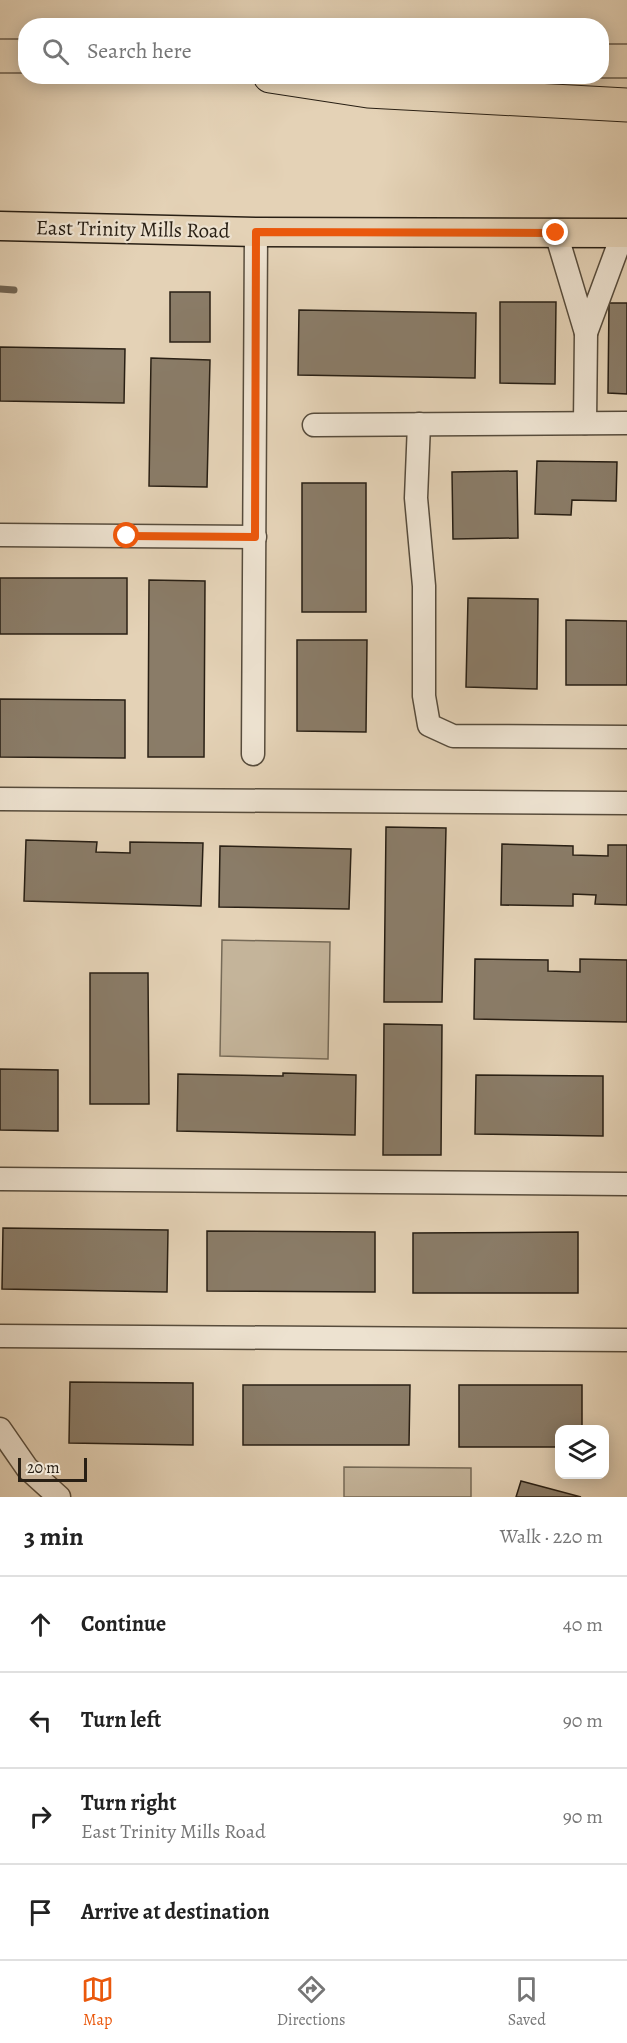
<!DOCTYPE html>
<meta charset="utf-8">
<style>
:root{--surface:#fff;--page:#f6f6f6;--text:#222;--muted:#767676;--line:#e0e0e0;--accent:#ea580c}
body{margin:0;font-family:Alegreya,serif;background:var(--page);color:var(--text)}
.controls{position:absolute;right:18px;bottom:18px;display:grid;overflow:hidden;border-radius:12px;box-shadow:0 3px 15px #0003}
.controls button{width:54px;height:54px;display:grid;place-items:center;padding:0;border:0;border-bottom:2px solid var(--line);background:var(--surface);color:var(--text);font:30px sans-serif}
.scale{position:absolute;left:18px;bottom:15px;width:69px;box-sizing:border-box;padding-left:6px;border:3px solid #281f14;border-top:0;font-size:16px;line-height:21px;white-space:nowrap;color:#281f14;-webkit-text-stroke:4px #ede2d0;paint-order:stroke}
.stop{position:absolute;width:18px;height:18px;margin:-14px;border:4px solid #ea580c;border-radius:50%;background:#fff}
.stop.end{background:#ea580c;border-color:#fff;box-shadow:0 2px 6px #0008}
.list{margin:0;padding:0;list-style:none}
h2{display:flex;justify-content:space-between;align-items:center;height:78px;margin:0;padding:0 24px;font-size:26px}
h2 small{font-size:20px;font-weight:400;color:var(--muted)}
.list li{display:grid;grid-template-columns:39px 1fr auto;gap:18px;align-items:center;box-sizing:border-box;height:96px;padding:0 24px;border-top:2px solid var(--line)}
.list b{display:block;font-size:22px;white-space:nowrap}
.list p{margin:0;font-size:20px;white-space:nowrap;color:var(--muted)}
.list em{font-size:20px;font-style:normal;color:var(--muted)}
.icon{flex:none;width:33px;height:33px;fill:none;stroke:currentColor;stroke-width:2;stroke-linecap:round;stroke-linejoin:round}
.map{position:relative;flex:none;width:627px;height:1497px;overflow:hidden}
.search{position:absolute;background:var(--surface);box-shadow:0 3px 15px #0003;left:18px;right:18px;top:18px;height:66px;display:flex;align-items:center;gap:15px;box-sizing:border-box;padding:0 21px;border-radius:24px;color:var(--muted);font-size:22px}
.sheet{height:462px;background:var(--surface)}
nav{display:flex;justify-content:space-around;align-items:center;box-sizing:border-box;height:84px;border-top:2px solid var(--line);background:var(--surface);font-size:16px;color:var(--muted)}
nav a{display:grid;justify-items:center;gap:3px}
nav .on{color:var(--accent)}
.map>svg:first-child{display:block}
.green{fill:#c4b49a;stroke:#766a57;stroke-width:1.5}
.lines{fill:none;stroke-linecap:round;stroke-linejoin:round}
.stream{stroke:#726654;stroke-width:7}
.building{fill:#8a7c68;stroke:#281f14;stroke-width:1.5}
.minor-casing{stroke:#574c3c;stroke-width:25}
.major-casing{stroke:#281f14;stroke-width:31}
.highway-casing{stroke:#281f14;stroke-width:35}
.minor{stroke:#ede2d0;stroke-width:22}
.major{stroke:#e4d2b6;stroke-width:28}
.highway{stroke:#e4d2b6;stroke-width:33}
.route{stroke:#ea580c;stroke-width:8}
.labels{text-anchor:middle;stroke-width:4.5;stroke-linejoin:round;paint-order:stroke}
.street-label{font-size:21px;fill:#281f14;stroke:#ede2d0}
</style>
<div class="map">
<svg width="627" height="1497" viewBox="0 0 627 1497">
<rect width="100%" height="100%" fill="#e4d2b6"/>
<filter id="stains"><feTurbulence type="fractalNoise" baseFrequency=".00333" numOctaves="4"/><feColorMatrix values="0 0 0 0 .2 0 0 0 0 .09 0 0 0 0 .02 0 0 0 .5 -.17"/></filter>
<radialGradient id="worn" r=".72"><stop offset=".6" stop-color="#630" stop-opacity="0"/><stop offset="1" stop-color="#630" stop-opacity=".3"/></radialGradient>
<!-- green -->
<g class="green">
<path d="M222 940 330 942 328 1059 220 1056Z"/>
<path d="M344 1467 471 1468V1497H344Z"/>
</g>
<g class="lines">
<!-- stream -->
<path class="stream" d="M0 289 14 290"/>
</g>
<!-- building -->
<g class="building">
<rect x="170" y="292" width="40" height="50"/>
<path d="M500 302H556L555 384 500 383Z"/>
<path d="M609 303H627V394L608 393Z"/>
<path d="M299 310 476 313 475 378 298 375Z"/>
<path d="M0 347 125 349 124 403 0 401Z"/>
<path d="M151 358 210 360 207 487 149 486Z"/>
<path d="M537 461 617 462 616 501 572 500 571 515 535 514Z"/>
<path d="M517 471 518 538 453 539 452 472Z"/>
<rect x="302" y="483" width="64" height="129"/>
<rect x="0" y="578" width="127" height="56"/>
<path d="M149 580 205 581 204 757H148Z"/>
<path d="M468 598 538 599 537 689 466 687Z"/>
<path d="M566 620 627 621V685H566Z"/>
<path d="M297 640H367L366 732 297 731Z"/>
<path d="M0 699 125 700V758L0 757Z"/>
<path d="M386 827 446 828 442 1002H384Z"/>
<path d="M26 840 97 842 96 852 130 853V842L203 843 201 906 24 901Z"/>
<path d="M502 844 573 846V855L608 856V845H627V905L595 904 596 895 573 894V906L501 905Z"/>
<path d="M220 846 351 849 349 909 219 907Z"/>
<path d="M475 959 548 960V971L580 972V959L627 960V1022L474 1019Z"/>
<path d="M90 973H148L149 1104H90Z"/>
<path d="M384 1024 442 1025 441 1155H383Z"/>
<path d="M0 1069 58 1070V1131L0 1130Z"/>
<path d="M283 1073 356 1075 355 1135 177 1131 178 1074 283 1076Z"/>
<path d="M476 1075 603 1076V1136L475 1134Z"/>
<path d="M3 1228 168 1230 167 1292 2 1289Z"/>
<path d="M207 1231 375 1232V1292L207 1291Z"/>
<path d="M578 1232V1293H413V1233Z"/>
<path d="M70 1382 193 1383V1445L69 1443Z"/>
<path d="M243 1385H410L409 1445H243Z"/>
<path d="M459 1385H582V1430H560V1447H459Z"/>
<path d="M521 1481 581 1497H516Z"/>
</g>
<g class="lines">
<defs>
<g id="minor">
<path d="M556 233 586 333 623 233"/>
<path d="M585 423 586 333"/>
<path d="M419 424 416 498 424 586V696L429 725 453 736 627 737"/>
<path d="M314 425 627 423"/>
<path d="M0 535 255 537"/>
<path d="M253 754 256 232"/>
<path d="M0 799 627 803"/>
<path d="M0 1179 627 1184"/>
<path d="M0 1336 627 1340"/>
<path d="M0 1429 27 1468 59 1497"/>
</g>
<path id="major" d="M0 226 256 232 627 233"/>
<g id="highway">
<path d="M0 56H26"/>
<path d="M602 61H627"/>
<path d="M270 76 368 91 627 105"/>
</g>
</defs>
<!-- minor casing -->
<use href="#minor" class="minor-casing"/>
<!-- major casing -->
<use href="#major" class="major-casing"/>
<!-- highway casing -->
<use href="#highway" class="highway-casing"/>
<!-- minor -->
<use href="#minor" class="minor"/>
<!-- major -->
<use href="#major" class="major"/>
<!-- highway -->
<use href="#highway" class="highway"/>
</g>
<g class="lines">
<!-- route -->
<path class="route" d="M127 536 255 537 256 232 556 233"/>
</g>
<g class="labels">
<!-- street labels -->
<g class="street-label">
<text transform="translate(133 229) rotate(1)" y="7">East Trinity Mills Road</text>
</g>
</g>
<rect width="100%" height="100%" filter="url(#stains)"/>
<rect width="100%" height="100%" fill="url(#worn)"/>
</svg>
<div class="controls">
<button><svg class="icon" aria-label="layers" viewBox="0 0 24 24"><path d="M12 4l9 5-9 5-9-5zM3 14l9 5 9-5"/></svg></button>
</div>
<div class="scale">20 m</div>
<div class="stop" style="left:127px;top:536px"></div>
<div class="stop end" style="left:556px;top:233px"></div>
<div class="search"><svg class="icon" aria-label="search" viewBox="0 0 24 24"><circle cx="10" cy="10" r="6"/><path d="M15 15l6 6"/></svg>Search here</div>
</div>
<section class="sheet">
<h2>3 min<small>Walk · 220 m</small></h2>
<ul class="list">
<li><svg class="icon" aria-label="ahead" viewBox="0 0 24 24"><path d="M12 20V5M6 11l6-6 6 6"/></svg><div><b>Continue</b></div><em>40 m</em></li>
<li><svg class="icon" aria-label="left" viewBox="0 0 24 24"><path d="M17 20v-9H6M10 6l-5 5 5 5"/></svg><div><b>Turn left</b></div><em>90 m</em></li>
<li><svg class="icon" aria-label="right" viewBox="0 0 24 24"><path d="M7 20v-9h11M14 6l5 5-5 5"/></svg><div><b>Turn right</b><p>East Trinity Mills Road</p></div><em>90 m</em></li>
<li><svg class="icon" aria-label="arrive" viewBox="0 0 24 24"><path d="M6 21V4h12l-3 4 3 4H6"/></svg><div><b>Arrive at destination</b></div></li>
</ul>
</section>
<nav>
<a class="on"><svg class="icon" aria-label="map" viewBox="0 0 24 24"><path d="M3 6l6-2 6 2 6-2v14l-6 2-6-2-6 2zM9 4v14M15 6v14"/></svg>Map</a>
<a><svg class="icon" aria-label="directions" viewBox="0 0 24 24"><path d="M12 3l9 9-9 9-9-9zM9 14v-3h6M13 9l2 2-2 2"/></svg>Directions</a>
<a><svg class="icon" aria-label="saved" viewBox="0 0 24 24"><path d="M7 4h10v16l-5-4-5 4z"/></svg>Saved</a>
</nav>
